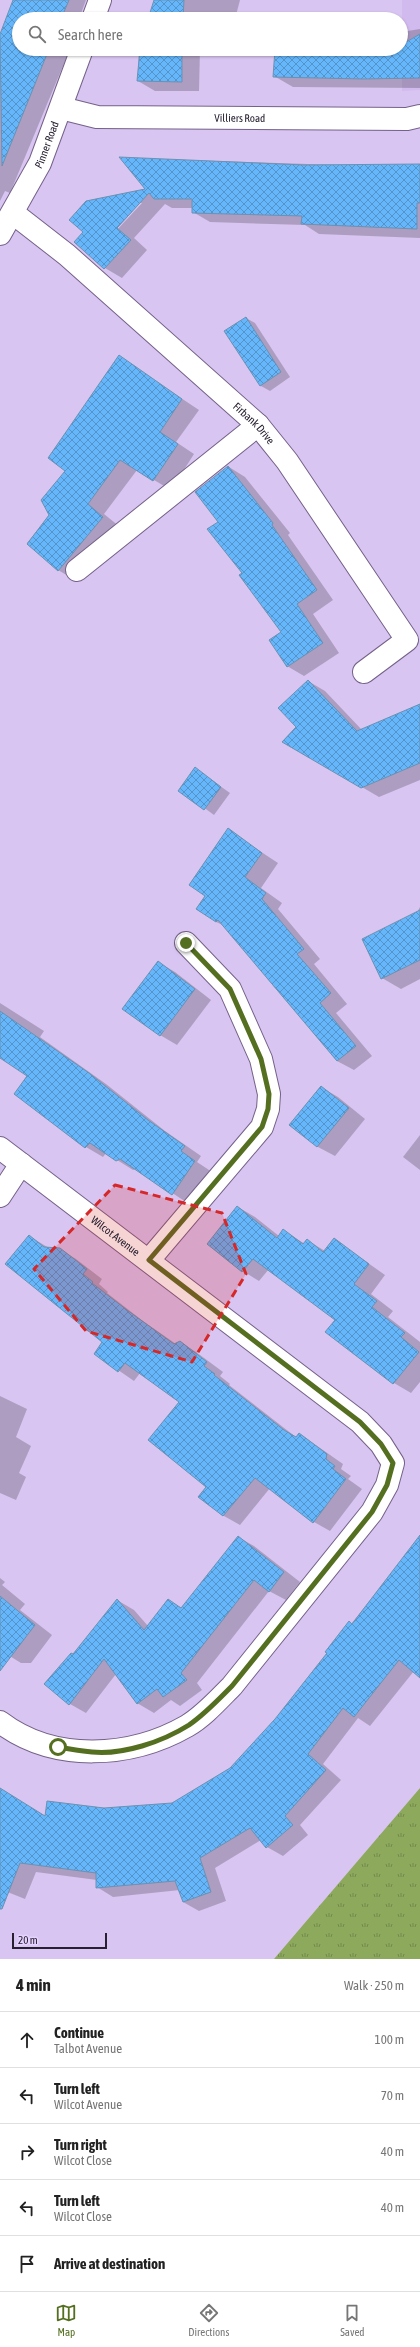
<!DOCTYPE html>
<meta charset="utf-8">
<style>
:root{--surface:#fff;--page:#f2f2f2;--text:#222;--muted:#767676;--line:#e0e0e0;--accent:#556f21}
body{margin:0;font-family:"Asap Condensed",sans-serif;background:var(--page);color:var(--text)}
.scale{position:absolute;left:12px;bottom:10px;width:95px;box-sizing:border-box;padding-left:4px;border:2px solid #272030;border-top:0;font-size:11px;line-height:14px;white-space:nowrap;color:#272030;-webkit-text-stroke:3px #e6d2ff;paint-order:stroke}
.stop{position:absolute;width:12px;height:12px;margin:-9px;border:3px solid #556f21;border-radius:50%;background:#fff}
.stop.end{background:#556f21;border-color:#fff;box-shadow:0 1px 4px #0008}
.list{margin:0;padding:0;list-style:none}
h2{display:flex;justify-content:space-between;align-items:center;height:52px;margin:0;padding:0 16px;font-size:17px}
h2 small{font-size:13px;font-weight:400;color:var(--muted)}
.list li{display:grid;grid-template-columns:26px 1fr auto;gap:12px;align-items:center;box-sizing:border-box;height:56px;padding:0 16px;border-top:1px solid var(--line)}
.list b{display:block;font-size:15px;white-space:nowrap}
.list p{margin:0;font-size:13px;white-space:nowrap;color:var(--muted)}
.list em{font-size:13px;font-style:normal;color:var(--muted)}
.icon{flex:none;width:22px;height:22px;fill:none;stroke:currentColor;stroke-width:2;stroke-linecap:round;stroke-linejoin:round}
.map{position:relative;flex:none;width:420px;height:1959px;overflow:hidden}
.search{position:absolute;background:var(--surface);box-shadow:0 1px 3px #0004;left:12px;right:12px;top:12px;height:44px;display:flex;align-items:center;gap:10px;box-sizing:border-box;padding:0 14px;border-radius:22px;color:var(--muted);font-size:15px}
.sheet{height:332px;background:var(--surface)}
nav{display:flex;justify-content:space-around;align-items:center;box-sizing:border-box;height:56px;border-top:1px solid var(--line);background:var(--surface);font-size:11px;color:var(--muted)}
nav a{display:grid;justify-items:center;gap:2px}
nav .on{color:var(--accent)}
.map>svg:first-child{display:block}
.built{fill:#d1baed}
.grass{fill:url(#grass-tufts)}
.shadow{fill:#0003;fill-rule:evenodd}
.building{fill:url(#building-cross-hatch);stroke:#6c91b2}
.lines{fill:none;stroke-linecap:round;stroke-linejoin:round}
.minor-casing{stroke:#746189;stroke-width:24}
.major-casing{stroke:#746189;stroke-width:24}
.minor{stroke:#fff;stroke-width:22}
.major{stroke:#fff;stroke-width:22}
.route{stroke:#556f21;stroke-width:5}
.marked{fill:#d62828;fill-opacity:0.2;stroke:#d62828;stroke-width:3;stroke-dasharray:8 5;stroke-linejoin:round}
.labels{text-anchor:middle;stroke-width:3.5;stroke-linejoin:round;paint-order:stroke}
.street-label{font-size:11px;fill:#272030;stroke:#e6d2ff}
</style>
<div class="map">
<svg width="420" height="1959" viewBox="0 0 420 1959">
<defs>
<pattern id="grass-tufts" width="24" height="20" patternUnits="userSpaceOnUse"><rect width="24" height="20" fill="#8da95c"/><path d="M3 7l-1-3M5 7V3M7 7l1-3M15 17l-1-3M17 17v-4M19 17l1-3" fill="none" stroke="#73894c"/></pattern>
<pattern id="building-cross-hatch" width="8" height="8" patternUnits="userSpaceOnUse"><rect width="8" height="8" fill="#65b6fa"/><path d="M0 0l8 8M0 8l8-8" fill="none" stroke="#5394cb"/></pattern>
</defs>
<rect width="100%" height="100%" fill="#d9c5f1"/>
<!-- built -->
<path class="built" d="M402 0H420V90L402 91Z"/>
<!-- grass -->
<path class="grass" d="M420 1788V1959H274Z"/>
<!-- shadow -->
<g class="shadow">
<path d="M14 0H86L79 19H19V49H70L10 193 5 191 0 201V36Z"/>
<path d="M155 0H240L235 19H150Z"/>
<path d="M420 29V88L293 87 274 76 276 49H401V32Z"/>
<path d="M139 49H200L199 91H155L138 81Z"/>
<path d="M121 158 371 166 420 165V238L319 234 305 225 210 222 193 212V208H172L165 204 134 238 147 250 122 278 105 268 76 242 147 189ZM139 203H142L115 232 113 231Z"/>
<path d="M246 318 255 323 290 377 270 391 261 386 226 331Z"/>
<path d="M119 357 199 410 176 442 194 454 171 490 137 470 104 514 120 527 75 580 58 570 27 543 50 515 66 471Z"/>
<path d="M229 467 245 477 290 533 288 535 333 600 313 614 339 653 304 676 287 666 283 632 243 573 219 522Z"/>
<path d="M308 681 325 691 362 730 420 704V780L379 797 283 741 298 727Z"/>
<path d="M196 769 230 793 214 815 180 790Z"/>
<path d="M228 830 278 863 261 888 282 903 278 909 320 959 314 964 347 1004 336 1013 372 1056 354 1070 337 1061 225 926 216 922 206 896Z"/>
<path d="M420 907V979L401 989 382 978Z"/>
<path d="M158 962 175 972 211 1000 177 1045 160 1035Z"/>
<path d="M0 1003 44 1031 40 1037 106 1084 165 1131 201 1156 197 1162 212 1172 189 1204 136 1169 133 1170 106 1153 103 1157 86 1147 15 1094 28 1075 0 1056Z"/>
<path d="M321 1087 338 1097 365 1119 335 1156 318 1147 291 1125Z"/>
<path d="M420 1135V1170L403 1157Z"/>
<path d="M238 1207 255 1217 279 1236 284 1231 305 1244 307 1240 325 1251 334 1239 385 1275 371 1294 393 1311 388 1317 420 1342V1382L411 1393 394 1383 327 1332 336 1319 269 1269 259 1281 243 1271Z"/>
<path d="M29 1236 49 1248 60 1249 76 1259 102 1279 99 1284 108 1292 107 1293 143 1321 176 1344 180 1342 196 1352 223 1372 220 1376 230 1384 229 1385 297 1438 300 1434 343 1464 341 1469 351 1476 348 1479 362 1489 330 1531 314 1522 270 1488 240 1525 224 1516 200 1497 207 1487 181 1402 140 1373 134 1381 95 1354 104 1342Z"/>
<path d="M0 1396 27 1409 16 1437 31 1446 19 1473 26 1477 16 1500 0 1493Z"/>
<path d="M238 1537 254 1546 300 1582 286 1600 269 1591 197 1683 202 1690 180 1706 171 1700 154 1713 137 1703 116 1674 86 1713 70 1704 73 1655 117 1600 134 1610 148 1626 168 1600 182 1608Z"/>
<path d="M420 1537V1677L414 1671 370 1726 358 1718 323 1764 341 1780 300 1825 308 1835 283 1856 267 1847 261 1840 215 1868 226 1901 199 1911 183 1902 180 1890 113 1897 97 1887V1880L36 1872 25 1899 0 1889V1788L46 1817 104 1809 172 1804 231 1769 276 1719Z"/>
<path d="M0 1578 5 1582 2 1585 25 1604 20 1610 52 1635 31 1663H21L0 1650Z"/>
</g>
<!-- building -->
<g class="building">
<path d="M13 0H69L61 19H19V49H49L2 166 0 34Z"/>
<path d="M154 0H184L183 19H148Z"/>
<path d="M420 34V78L363 79 273 77 275 49H401V45Z"/>
<path d="M140 49H182V82L137 81Z"/>
<path d="M119 157 304 165 420 164V203H417V229L301 224 302 216 192 213V199H154L149 193 117 228 131 240 104 269 74 242 83 232 69 220 86 201 145 189Z"/>
<path d="M246 317 281 372 260 386 224 331Z"/>
<path d="M119 355 182 399 160 432 178 444 153 481 120 460 88 504 103 517 58 571 27 544 49 515 41 500 65 471 48 458Z"/>
<path d="M228 466 273 523 272 525 317 590 297 604 323 643 287 667 269 640 281 632 239 575 242 573 207 529 218 522 195 492Z"/>
<path d="M308 680 357 731 420 704V763L361 788 282 742 296 727 278 708Z"/>
<path d="M195 767 221 787 204 810 178 791Z"/>
<path d="M228 828 262 853 245 877 266 893 262 899 304 949 297 954 331 993 320 1003 356 1046 337 1061 218 920 216 922 196 909 205 896 189 885Z"/>
<path d="M420 910V960L381 979 362 939Z"/>
<path d="M158 961 195 989 160 1036 122 1009Z"/>
<path d="M0 1011 89 1073 148 1120 185 1146 181 1151 195 1161 172 1195 120 1159 116 1161 90 1143 85 1148 14 1094 27 1076 0 1058Z"/>
<path d="M321 1086 349 1108 317 1147 289 1125Z"/>
<path d="M237 1206 277 1238 283 1229 303 1244 307 1239 323 1252 334 1238 369 1264 354 1284 377 1301 372 1307 405 1333 401 1337 419 1352 393 1384 325 1332 335 1320 253 1259 242 1272 207 1244Z"/>
<path d="M29 1235 44 1247 60 1248 87 1269 83 1274 93 1282 92 1283 127 1310 174 1344 180 1341 207 1362 204 1366 215 1374 214 1375 284 1430 296 1437 299 1433 327 1454 326 1459 335 1466 333 1469 346 1479 313 1523 255 1478 223 1516 198 1497 206 1487 148 1440 179 1402 125 1363 118 1372 94 1354 102 1342 5 1264Z"/>
<path d="M420 1535V1678L399 1660 354 1717 343 1708 308 1754 326 1770 285 1816 293 1825 266 1848 250 1828 200 1858 211 1892 183 1902 175 1881 96 1888V1873L20 1863 2 1909H0V1788L45 1816 47 1801 104 1808 172 1803 230 1768 275 1719 327 1653 325 1652 349 1621 352 1624Z"/>
<path d="M238 1536 284 1572 269 1592 254 1580 181 1673 187 1680 163 1697 157 1689 137 1704 104 1659 69 1705 44 1684 71 1653 73 1654 117 1599 144 1630 168 1599 181 1608Z"/>
<path d="M0 1596 35 1625 0 1671Z"/>
</g>
<g class="lines">
<defs>
<g id="minor">
<path id="s1" d="M61 108 97 117 407 119 420 116"/>
<path id="s2" d="M13 213 67 255 258 425 287 461 407 640 364 672"/>
<path d="M77 570 258 425"/>
<path id="s3" d="M0 1148 360 1422 381 1444 393 1463 387 1485 372 1512 232 1686C218 1700 204 1716 187 1726 131 1758 54 1763 0 1722"/>
<path d="M0 1196 21 1164"/>
<path d="M149 1260 262 1127 268 1109 269 1094 261 1059 230 989 186 943"/>
</g>
<g id="major">
<path d="M93 19 100 0"/>
<path id="s4" d="M0 234 40 163 82 49"/>
</g>
</defs>
<!-- minor casing -->
<use href="#minor" class="minor-casing"/>
<!-- major casing -->
<use href="#major" class="major-casing"/>
<!-- minor -->
<use href="#minor" class="minor"/>
<!-- major -->
<use href="#major" class="major"/>
</g>
<g class="lines">
<!-- route -->
<path class="route" d="M58 1747C69 1749 80 1751 92 1752 123 1755 162 1742 189 1725 205 1714 218 1700 232 1686L372 1512 387 1485 393 1463 381 1444 360 1422 149 1260 262 1127 268 1109 269 1094 261 1059 230 989 186 943"/>
</g>
<!-- marked area -->
<path class="marked" d="M115 1185 222 1213 246 1274 192 1362 86 1331 34 1269Z"/>
<g class="labels">
<!-- street labels -->
<g class="street-label">
<text dy="4" stroke="none"><textPath href="#s1" startOffset="180">Villiers Road</textPath></text>
<text dy="4" stroke="none"><textPath href="#s4" startOffset="101">Pinner Road</textPath></text>
<text dy="4" stroke="none"><textPath href="#s2" startOffset="320">Firbank Drive</textPath></text>
<text dy="4" stroke="none"><textPath href="#s3" startOffset="145">Wilcot Avenue</textPath></text>
</g>
</g>
</svg>
<div class="scale">20 m</div>
<div class="stop" style="left:58px;top:1747px"></div>
<div class="stop end" style="left:186px;top:943px"></div>
<div class="search"><svg class="icon" aria-label="search" viewBox="0 0 24 24"><circle cx="10" cy="10" r="6"/><path d="M15 15l6 6"/></svg>Search here</div>
</div>
<section class="sheet">
<h2>4 min<small>Walk · 250 m</small></h2>
<ul class="list">
<li><svg class="icon" aria-label="ahead" viewBox="0 0 24 24"><path d="M12 20V5M6 11l6-6 6 6"/></svg><div><b>Continue</b><p>Talbot Avenue</p></div><em>100 m</em></li>
<li><svg class="icon" aria-label="left" viewBox="0 0 24 24"><path d="M17 20v-9H6M10 6l-5 5 5 5"/></svg><div><b>Turn left</b><p>Wilcot Avenue</p></div><em>70 m</em></li>
<li><svg class="icon" aria-label="right" viewBox="0 0 24 24"><path d="M7 20v-9h11M14 6l5 5-5 5"/></svg><div><b>Turn right</b><p>Wilcot Close</p></div><em>40 m</em></li>
<li><svg class="icon" aria-label="left" viewBox="0 0 24 24"><path d="M17 20v-9H6M10 6l-5 5 5 5"/></svg><div><b>Turn left</b><p>Wilcot Close</p></div><em>40 m</em></li>
<li><svg class="icon" aria-label="arrive" viewBox="0 0 24 24"><path d="M6 21V4h12l-3 4 3 4H6"/></svg><div><b>Arrive at destination</b></div></li>
</ul>
</section>
<nav>
<a class="on"><svg class="icon" aria-label="map" viewBox="0 0 24 24"><path d="M3 6l6-2 6 2 6-2v14l-6 2-6-2-6 2zM9 4v14M15 6v14"/></svg>Map</a>
<a><svg class="icon" aria-label="directions" viewBox="0 0 24 24"><path d="M12 3l9 9-9 9-9-9zM9 14v-3h6M13 9l2 2-2 2"/></svg>Directions</a>
<a><svg class="icon" aria-label="saved" viewBox="0 0 24 24"><path d="M7 4h10v16l-5-4-5 4z"/></svg>Saved</a>
</nav>
